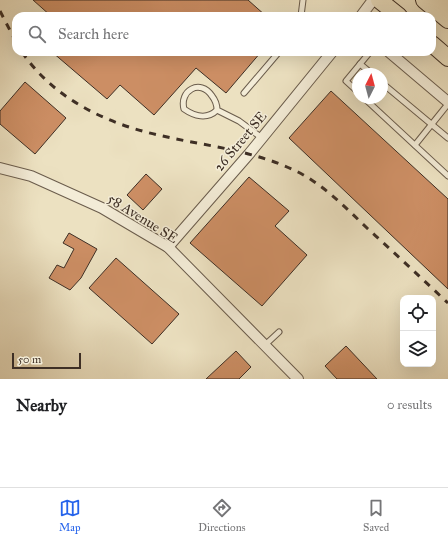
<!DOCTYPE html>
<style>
:root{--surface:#fff;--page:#f2f2f2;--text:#202124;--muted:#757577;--line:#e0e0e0;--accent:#2563eb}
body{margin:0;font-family:"IM FELL Great Primer",serif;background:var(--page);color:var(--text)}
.controls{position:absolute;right:12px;bottom:12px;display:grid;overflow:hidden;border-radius:8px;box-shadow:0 4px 16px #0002}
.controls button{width:36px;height:36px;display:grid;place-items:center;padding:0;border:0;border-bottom:1px solid var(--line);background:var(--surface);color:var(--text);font:20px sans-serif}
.compass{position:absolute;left:352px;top:68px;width:36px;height:36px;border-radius:50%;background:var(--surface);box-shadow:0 4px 16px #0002;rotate:6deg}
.scale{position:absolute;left:12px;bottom:10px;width:69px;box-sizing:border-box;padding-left:4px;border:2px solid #3e2f25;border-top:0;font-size:11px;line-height:14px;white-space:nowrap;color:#3e2f25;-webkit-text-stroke:3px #f3ecd7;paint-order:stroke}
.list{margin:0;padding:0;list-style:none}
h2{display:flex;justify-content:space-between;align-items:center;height:52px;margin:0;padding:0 16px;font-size:17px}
h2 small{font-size:13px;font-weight:400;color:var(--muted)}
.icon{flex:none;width:22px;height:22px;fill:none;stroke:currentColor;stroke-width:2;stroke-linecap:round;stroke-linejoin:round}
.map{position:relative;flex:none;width:448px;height:379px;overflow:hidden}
.search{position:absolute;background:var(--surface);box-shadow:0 4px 16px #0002;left:12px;right:12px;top:12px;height:44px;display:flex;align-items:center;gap:10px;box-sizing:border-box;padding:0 14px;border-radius:12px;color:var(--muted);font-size:15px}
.sheet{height:108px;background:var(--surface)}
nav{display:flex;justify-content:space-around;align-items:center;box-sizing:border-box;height:56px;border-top:1px solid var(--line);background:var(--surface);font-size:11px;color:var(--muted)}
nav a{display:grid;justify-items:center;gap:2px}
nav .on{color:var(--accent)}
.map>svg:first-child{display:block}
.building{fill:#cc8e64;stroke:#3e2f25}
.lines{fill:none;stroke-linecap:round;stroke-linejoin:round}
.service-casing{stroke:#6a5c4c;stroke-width:7}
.minor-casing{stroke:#6a5c4c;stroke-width:12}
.primary-casing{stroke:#3e2f25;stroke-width:18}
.service{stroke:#f3ecd7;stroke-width:5}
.minor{stroke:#f3ecd7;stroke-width:10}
.primary{stroke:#ece1c1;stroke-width:16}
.rail{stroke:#3e2f25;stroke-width:3;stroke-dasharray:7 7;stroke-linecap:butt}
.labels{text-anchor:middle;stroke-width:3;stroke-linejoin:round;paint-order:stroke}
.street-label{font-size:14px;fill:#3e2f25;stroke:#f3ecd7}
</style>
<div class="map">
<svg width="448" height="379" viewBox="0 0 448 379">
<rect width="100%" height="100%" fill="#ece1c1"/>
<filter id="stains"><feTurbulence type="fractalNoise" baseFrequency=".005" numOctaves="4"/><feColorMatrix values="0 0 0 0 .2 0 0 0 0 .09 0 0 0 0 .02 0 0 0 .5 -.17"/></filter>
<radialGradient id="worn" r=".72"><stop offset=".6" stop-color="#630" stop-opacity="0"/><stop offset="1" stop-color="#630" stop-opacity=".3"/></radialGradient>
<!-- building -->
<g class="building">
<path d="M33 0H248L266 16H51Z"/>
<path d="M52 52H261L226 93 196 68 154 115 120 85 107 99Z"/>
<path d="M25 82 66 118 35 154 0 124V111Z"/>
<path d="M331 91 448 199V289L289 138Z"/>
<path d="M146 174 162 189 143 210 127 195Z"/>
<path d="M249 177 289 211 275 226 307 255 262 306 190 243Z"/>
<path d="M69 233 97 249 81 278 70 290 49 278 57 265 64 268 74 249 63 243Z"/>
<path d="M116 258 179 314 152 344 89 288Z"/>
<path d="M346 346 377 379H337L325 366Z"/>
<path d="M236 351 251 367 239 379H206Z"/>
</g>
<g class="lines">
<defs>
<g id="service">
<path d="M301 16 303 0"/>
<path d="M360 64 372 74"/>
<path d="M382 83 448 138"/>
<path d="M358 92 346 81 370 52"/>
<path d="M244 93 279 52"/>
<path d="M364 98 448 176"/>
<path d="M217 110C217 104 216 101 212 96 200 78 179 91 184 109 194 116 207 120 217 110L239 121 262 138"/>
<path d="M415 145 448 104"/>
<path d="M265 345 279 332"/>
</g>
<g id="minor">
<path d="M361 16 373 0"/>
<path d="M389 52 448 102"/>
<path d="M0 168 31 176 102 208 168 247 298 379"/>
<path d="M168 247 249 154 332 52"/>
</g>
<g id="primary">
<path d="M379 0 399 16"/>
<path d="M424 0 448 20"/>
<path d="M444 0 448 3"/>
<path d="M432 44 448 58"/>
</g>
</defs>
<!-- service casing -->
<use href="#service" class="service-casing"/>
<!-- minor casing -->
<use href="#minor" class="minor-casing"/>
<!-- primary casing -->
<use href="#primary" class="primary-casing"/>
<!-- service -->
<use href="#service" class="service"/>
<!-- minor -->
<use href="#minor" class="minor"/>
<!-- primary -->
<use href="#primary" class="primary"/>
<!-- rail -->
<g class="rail">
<path d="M0 11 16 42"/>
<path d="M22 52C53 98 105 123 158 135 205 146 254 150 298 172 325 186 346 208 368 229 395 253 421 278 448 303"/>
</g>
</g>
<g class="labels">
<!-- street labels -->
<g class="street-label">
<text transform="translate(240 141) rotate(-50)" y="5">26 Street SE</text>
<text transform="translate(143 218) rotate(32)" y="5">58 Avenue SE</text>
</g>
</g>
<rect width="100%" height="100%" filter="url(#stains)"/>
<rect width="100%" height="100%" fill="url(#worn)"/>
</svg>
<div class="controls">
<button><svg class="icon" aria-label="locate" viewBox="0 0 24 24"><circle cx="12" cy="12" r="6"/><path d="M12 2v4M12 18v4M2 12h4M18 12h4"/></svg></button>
<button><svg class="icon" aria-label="layers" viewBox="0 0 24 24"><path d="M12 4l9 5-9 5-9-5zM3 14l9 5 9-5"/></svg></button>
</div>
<svg class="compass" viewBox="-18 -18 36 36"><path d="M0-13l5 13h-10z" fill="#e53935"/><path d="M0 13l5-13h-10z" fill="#757577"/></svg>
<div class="scale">50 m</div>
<div class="search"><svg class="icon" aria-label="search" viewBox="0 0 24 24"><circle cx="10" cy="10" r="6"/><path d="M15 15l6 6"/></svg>Search here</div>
</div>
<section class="sheet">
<h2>Nearby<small>0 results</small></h2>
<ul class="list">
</ul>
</section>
<nav>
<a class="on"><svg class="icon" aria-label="map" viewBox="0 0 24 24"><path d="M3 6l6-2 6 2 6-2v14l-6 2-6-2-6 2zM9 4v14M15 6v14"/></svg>Map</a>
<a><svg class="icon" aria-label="directions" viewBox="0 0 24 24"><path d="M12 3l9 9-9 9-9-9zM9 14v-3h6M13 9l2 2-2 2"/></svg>Directions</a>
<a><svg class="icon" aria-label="saved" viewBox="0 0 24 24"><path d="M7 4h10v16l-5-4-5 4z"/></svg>Saved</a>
</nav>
